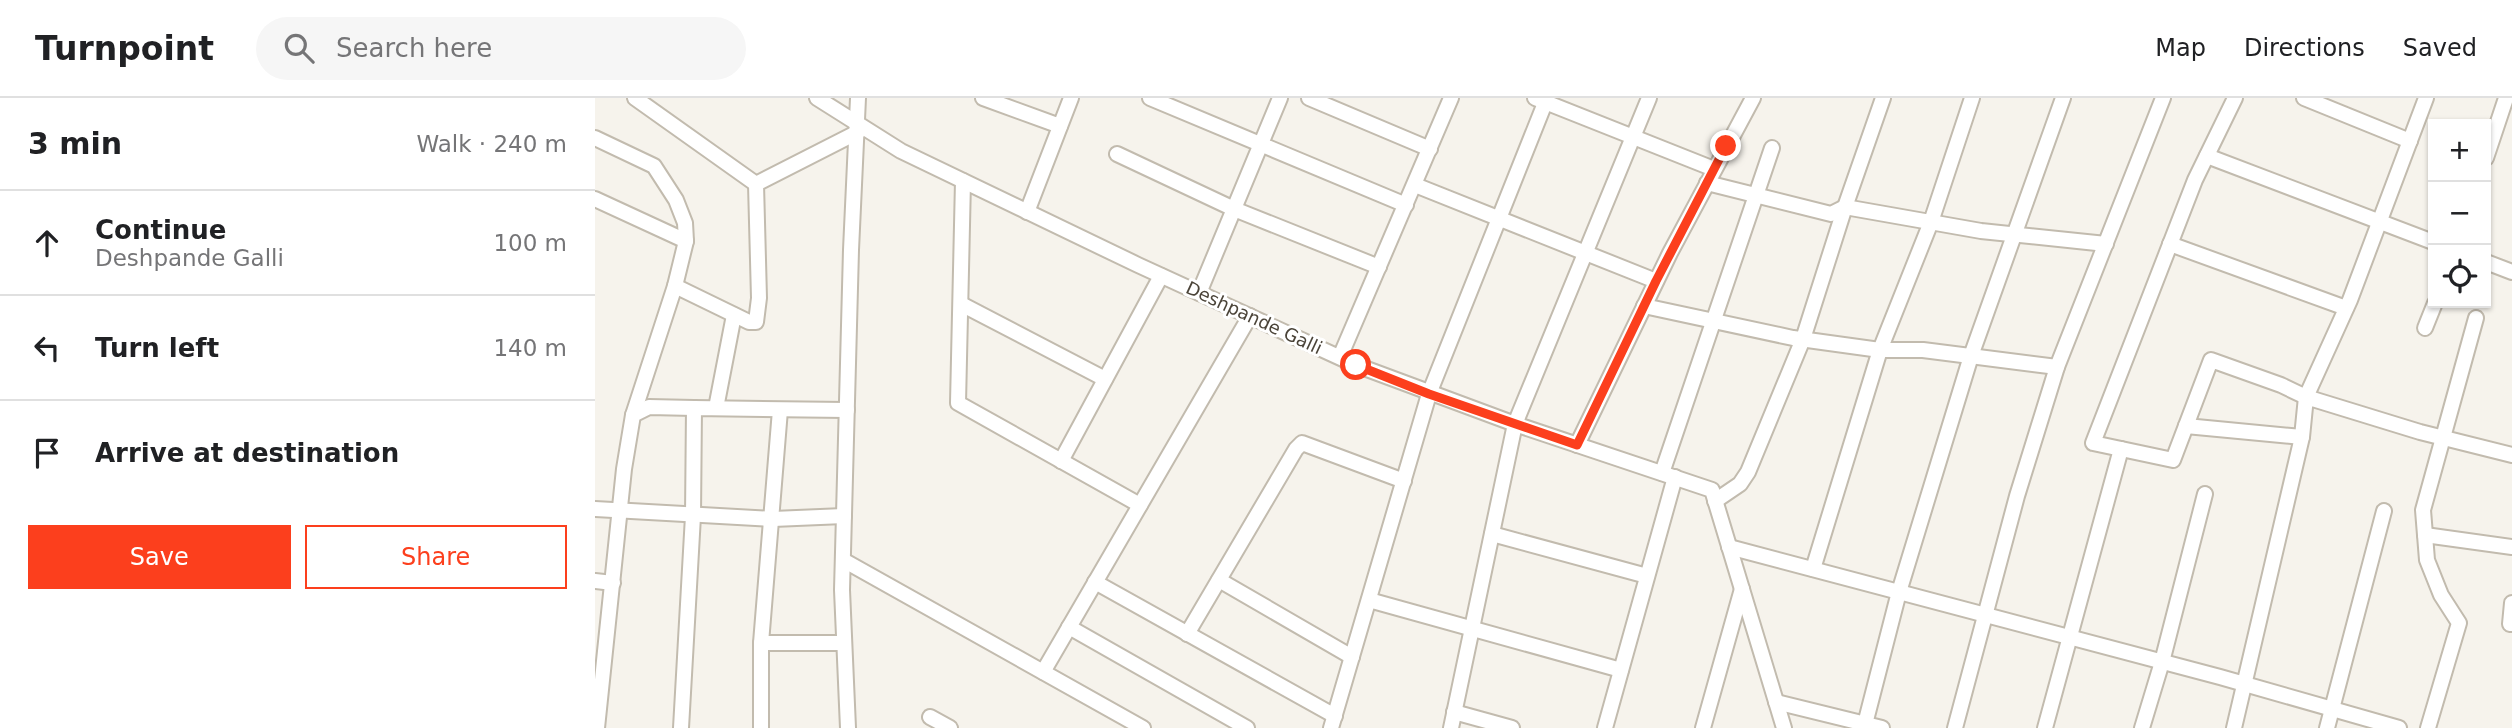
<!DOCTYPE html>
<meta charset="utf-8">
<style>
:root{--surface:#fff;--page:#f6f6f6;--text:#202124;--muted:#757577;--line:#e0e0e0;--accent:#fc3f1d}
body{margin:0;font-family:"DejaVu Sans",sans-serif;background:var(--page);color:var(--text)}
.controls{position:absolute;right:21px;top:21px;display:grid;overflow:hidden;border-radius:0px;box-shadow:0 2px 5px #0004}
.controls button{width:63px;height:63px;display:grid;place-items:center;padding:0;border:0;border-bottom:2px solid var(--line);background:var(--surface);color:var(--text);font:35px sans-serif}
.stop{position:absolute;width:21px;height:21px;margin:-16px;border:5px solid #fc3f1d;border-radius:50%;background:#fff}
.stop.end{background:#fc3f1d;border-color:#fff;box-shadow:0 2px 7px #0008}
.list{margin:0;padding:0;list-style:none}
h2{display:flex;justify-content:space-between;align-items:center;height:91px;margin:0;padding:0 28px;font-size:30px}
h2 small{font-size:23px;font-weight:400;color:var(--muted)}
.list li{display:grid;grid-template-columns:46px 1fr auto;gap:21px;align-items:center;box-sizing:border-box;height:105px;padding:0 28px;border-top:2px solid var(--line)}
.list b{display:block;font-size:26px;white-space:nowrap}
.list p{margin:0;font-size:23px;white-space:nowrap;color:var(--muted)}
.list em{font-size:23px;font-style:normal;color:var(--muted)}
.actions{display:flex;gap:14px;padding:21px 28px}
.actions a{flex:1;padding:16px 0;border:2px solid var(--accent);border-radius:0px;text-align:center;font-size:24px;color:var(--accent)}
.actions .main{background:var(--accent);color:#fff}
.icon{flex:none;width:38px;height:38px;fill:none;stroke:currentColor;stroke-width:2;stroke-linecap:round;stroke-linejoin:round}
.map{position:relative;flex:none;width:1917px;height:630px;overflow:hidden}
header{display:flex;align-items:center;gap:42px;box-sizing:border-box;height:98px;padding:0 35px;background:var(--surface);border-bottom:2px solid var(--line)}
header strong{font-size:33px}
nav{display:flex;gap:38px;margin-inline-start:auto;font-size:24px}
.search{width:490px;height:63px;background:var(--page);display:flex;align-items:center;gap:18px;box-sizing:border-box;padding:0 24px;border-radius:38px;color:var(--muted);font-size:26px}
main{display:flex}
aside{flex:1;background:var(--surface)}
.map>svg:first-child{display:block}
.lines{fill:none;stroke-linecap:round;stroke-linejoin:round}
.minor-casing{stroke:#c2bbae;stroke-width:18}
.minor{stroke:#fff;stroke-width:14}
.route{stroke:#fc3f1d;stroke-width:9}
.labels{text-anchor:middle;stroke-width:6;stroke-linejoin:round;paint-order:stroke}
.street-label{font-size:18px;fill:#4b4439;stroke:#fff}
</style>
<header>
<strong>Turnpoint</strong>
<div class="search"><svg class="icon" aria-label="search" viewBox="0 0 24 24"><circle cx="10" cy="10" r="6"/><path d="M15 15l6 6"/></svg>Search here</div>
<nav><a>Map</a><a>Directions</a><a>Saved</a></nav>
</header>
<main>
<aside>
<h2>3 min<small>Walk · 240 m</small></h2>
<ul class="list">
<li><svg class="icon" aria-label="ahead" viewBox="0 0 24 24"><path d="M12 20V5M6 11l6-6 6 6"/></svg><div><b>Continue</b><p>Deshpande Galli</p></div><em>100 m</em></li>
<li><svg class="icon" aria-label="left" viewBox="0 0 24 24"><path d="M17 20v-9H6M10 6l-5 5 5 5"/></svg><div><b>Turn left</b></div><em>140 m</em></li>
<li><svg class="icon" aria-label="arrive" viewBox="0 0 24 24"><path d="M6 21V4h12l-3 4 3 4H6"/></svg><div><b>Arrive at destination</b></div></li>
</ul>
<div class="actions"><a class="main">Save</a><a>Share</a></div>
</aside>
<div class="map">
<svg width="1917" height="630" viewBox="0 0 1917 630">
<rect width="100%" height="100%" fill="#f6f3ec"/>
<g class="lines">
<defs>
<g id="minor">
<path d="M40 0 161 86"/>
<path d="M222 0 306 53 543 167 761 267 920 326 1117 392 1189 630"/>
<path d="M388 0 465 28"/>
<path d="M555 0 811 107"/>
<path d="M714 0 835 51"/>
<path d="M940 0 1119 71"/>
<path d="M1640 0 1600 82 1498 345 1578 362 1616 262 1686 287 1711 299 1755 202 1831 0"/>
<path d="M1709 0 1815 43"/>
<path d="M0 40 59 68 81 102 90 125 91 143 80 188 38 317"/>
<path d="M522 56 639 111 784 169"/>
<path d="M1612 58 1838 144"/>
<path d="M1891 60 1911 0"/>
<path d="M368 83 363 305 545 407"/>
<path d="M1112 85 1236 116 1250 109 1386 133 1511 146"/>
<path d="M820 87 1061 183"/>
<path d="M0 101 91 143"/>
<path d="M432 114 476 0"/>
<path d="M1575 146 1751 210"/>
<path d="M1891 164 1917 174"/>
<path d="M80 188 154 224H161L164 200 161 86 263 34"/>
<path d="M604 195 685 0"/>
<path d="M366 206 510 281"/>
<path d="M1049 208 1198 240 1285 252H1328L1462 269"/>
<path d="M1830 230 1840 205"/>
<path d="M745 259 856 0"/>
<path d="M121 310 139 217"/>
<path d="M1591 328 1707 339"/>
<path d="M982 347 1075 155 1158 0"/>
<path d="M466 363 566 178"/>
<path d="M1067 375 1177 50"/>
<path d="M1120 403 1145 386 1153 374 1208 241 1250 109 1288 0"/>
<path d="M0 411 178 421 249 418"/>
<path d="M897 436 1052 478"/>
<path d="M1830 437 1917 449"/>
<path d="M1134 449 1625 579 1804 630"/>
<path d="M248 462 548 630"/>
<path d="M1218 471 1285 252 1336 124 1377 0"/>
<path d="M624 482 757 559"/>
<path d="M0 483 18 485"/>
<path d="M500 484 740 618"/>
<path d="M774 502 1026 572"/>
<path d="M1917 505 1915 526H1917"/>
<path d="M474 529 652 630"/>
<path d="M592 536 701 351 707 345 809 383"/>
<path d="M166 545H249"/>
<path d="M448 574 655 218"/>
<path d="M1181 604 1287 630"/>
<path d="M859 614 917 630"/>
<path d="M335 619 355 630"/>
<path d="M2 630 29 371 38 317 54 309 99 310"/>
<path d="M86 630 98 418 99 310 252 312"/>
<path d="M166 630V545L185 312"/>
<path d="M253 630 247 492 256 152 263 0"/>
<path d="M736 630 834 296 952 0"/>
<path d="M856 630 920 326 1054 0"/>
<path d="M1010 630 1080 379"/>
<path d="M1108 630 1147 491"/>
<path d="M1269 630 1304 494 1376 258 1468 0"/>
<path d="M1360 630 1422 398 1462 269 1568 0"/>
<path d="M1450 630 1526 351"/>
<path d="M1547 630 1567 564 1610 396"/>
<path d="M1639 630 1707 339 1711 299 1825 334 1917 357"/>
<path d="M1732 630 1789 413"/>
<path d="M1833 630 1864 525 1846 497 1832 462 1828 412 1881 220"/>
</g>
</defs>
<!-- minor casing -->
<use href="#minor" class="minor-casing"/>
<!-- minor -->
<use href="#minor" class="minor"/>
</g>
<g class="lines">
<!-- route -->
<path class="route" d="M761 267 834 296 982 347 1061 183 1131 48"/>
</g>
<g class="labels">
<!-- street labels -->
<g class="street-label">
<text transform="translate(659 220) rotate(25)" y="6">Deshpande Galli</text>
</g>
</g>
</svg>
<div class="controls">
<button>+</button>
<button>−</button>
<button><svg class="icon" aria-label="locate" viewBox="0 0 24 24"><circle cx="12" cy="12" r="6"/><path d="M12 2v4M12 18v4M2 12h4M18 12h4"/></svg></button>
</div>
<div class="stop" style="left:761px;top:267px"></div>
<div class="stop end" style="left:1131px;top:48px"></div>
</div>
</main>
